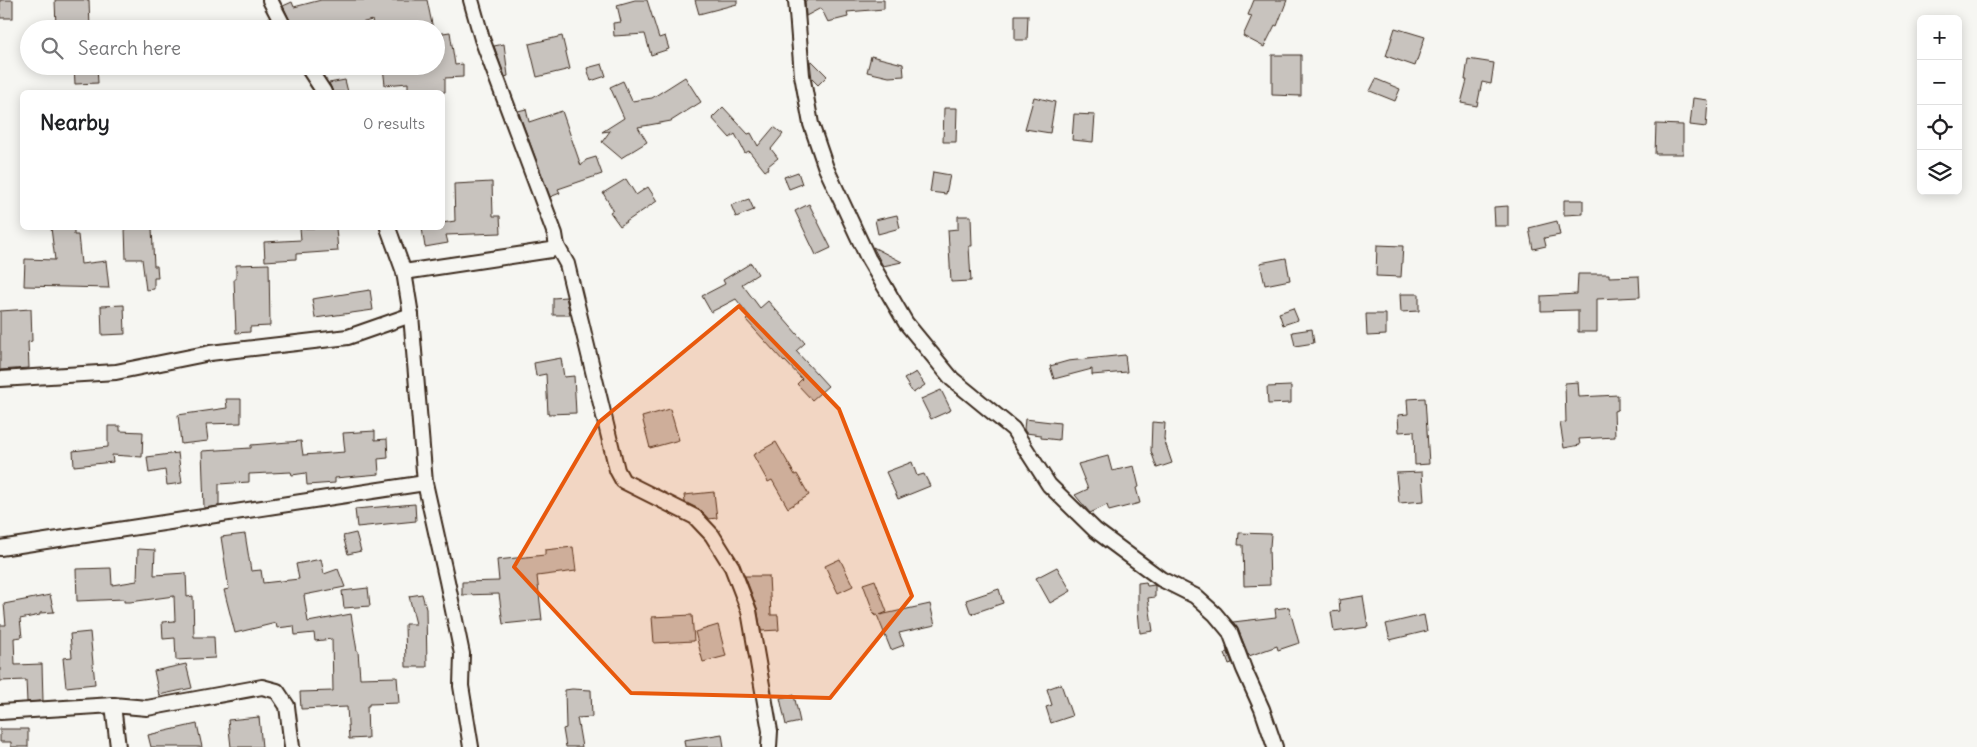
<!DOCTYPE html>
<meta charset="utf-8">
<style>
:root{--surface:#fff;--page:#f6f6f6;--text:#202124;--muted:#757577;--line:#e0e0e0}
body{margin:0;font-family:Delius,sans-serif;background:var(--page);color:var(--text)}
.controls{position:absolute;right:15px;top:15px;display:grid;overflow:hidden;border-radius:8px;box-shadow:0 2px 12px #0003}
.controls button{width:45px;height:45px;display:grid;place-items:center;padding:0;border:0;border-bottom:1px solid var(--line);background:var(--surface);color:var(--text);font:25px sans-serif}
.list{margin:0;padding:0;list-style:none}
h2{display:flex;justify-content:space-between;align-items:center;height:65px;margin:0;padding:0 20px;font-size:21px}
h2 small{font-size:16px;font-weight:400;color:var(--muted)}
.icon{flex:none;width:28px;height:28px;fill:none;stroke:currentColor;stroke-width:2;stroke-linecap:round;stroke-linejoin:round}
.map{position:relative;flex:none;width:1977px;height:747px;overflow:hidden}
.search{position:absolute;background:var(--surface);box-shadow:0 2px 12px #0003;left:20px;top:20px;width:425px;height:55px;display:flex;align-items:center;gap:12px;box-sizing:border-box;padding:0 18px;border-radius:28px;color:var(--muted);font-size:19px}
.panel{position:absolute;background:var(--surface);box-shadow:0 2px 12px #0003;left:20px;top:90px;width:425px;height:140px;border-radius:8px}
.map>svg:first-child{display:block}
.building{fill:#c8c3be;stroke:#3b2a1e}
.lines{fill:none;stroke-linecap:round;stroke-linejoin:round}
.minor-casing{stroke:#3b2a1e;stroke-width:18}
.minor{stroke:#f6f6f2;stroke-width:14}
.marked{fill:#e8590c;fill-opacity:0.2;stroke:#e8590c;stroke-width:4;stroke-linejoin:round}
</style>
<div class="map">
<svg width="1977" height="747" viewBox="0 0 1977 747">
<rect width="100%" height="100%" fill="#f6f6f2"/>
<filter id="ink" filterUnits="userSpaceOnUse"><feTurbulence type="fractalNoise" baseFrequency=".02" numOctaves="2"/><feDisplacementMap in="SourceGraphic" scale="10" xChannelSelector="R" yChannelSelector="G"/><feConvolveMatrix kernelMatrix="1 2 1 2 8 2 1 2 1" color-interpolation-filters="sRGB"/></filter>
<g filter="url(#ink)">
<!-- building -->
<g class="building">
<rect x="0" y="0" width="13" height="18"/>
<path d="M55 0H89L90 29 56 27Z"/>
<path d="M321 0H427L433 29H374L372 20 338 29H294L283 6 292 2 294 7Z"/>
<path d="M635 0H647L659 38 665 36 669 49 651 55 645 34 614 36 613 23 621 22 617 5Z"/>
<path d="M695 0H737V4L699 14Z"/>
<path d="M807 0H884V9L847 12 848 17 828 22 821 8 806 16 805 1Z"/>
<path d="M1254 0H1287L1277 26 1275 25 1264 47 1243 36 1252 16 1248 15Z"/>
<path d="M1015 15H1028L1027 40H1015Z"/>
<path d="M1395 28 1425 37 1415 66 1386 56Z"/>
<path d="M450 32 455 65 463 64V77L445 78V92H408V83L385 85 383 67 436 66V62L440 61 436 34Z"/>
<path d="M562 36 570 69 537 77 529 44Z"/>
<path d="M504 44 508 76 505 77 494 46Z"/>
<path d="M1272 55H1301V96L1272 95Z"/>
<path d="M871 56 903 64 904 76 889 77 867 72Z"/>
<path d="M1468 59 1494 63 1491 84 1482 82 1477 106 1461 103 1467 80H1465Z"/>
<path d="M812 61 827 76 818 85 812 79 810 62Z"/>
<path d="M602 64 606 76 591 81 587 68Z"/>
<path d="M74 66H97L98 83 75 84Z"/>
<path d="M685 77 701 102 671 121 638 127 647 142 621 158 602 142 610 131 602 132 624 118 610 87 623 81 632 101 652 98Z"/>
<path d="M1376 79 1400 89 1395 101 1370 91Z"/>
<path d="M345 80 348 92H333L329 83Z"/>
<path d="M1034 97 1055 102 1050 133 1025 129Z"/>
<path d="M1693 98 1708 100 1706 127 1690 125Z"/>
<path d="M723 107 748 134 751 133 758 146 774 127 783 134 771 149 778 158 768 166 769 168 765 171 749 151 745 153 735 134 730 138 712 118Z"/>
<path d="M944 108H957L956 142H943Z"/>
<path d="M526 109 529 122 562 111 581 166 586 160 596 157 602 174 558 189 560 193 550 197 518 111Z"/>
<path d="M1074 114 1095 115 1093 142 1072 140Z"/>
<path d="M1656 124 1683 125V154H1655Z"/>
<path d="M798 172 802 184 789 189 784 177Z"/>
<path d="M933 172 950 175 946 194 930 192Z"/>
<path d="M626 179 636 195 648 187 657 201 620 226 610 212 613 210 603 193Z"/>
<path d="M492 182 493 216H500L501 233 446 235 448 243 425 247 422 228H442V223L455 221 454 184Z"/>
<path d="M749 199 754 210 736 217 731 205Z"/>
<path d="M1564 200H1583V214L1564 215Z"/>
<path d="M809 204 831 248 816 255 795 211Z"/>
<path d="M1508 206V226H1495L1494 207Z"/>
<path d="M897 215 900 228 878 234 875 220Z"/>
<path d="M958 216H971L972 246H969L971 281 951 282 948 230 958 229Z"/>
<path d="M1557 221 1560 235 1544 238 1546 246 1533 249 1529 228Z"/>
<path d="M51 228H74V235H78L81 264 106 261 109 288 24 286 25 259 55 260Z"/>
<path d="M125 228H152L154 266H157L158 278H154V289L146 290 142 259H126Z"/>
<path d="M300 228H336L338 251 296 254V259L265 261 264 242 301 240Z"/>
<path d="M1377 245 1403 246 1401 277 1376 276Z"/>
<path d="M873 247 902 262 883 266Z"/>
<path d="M1286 258 1290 280 1265 285 1260 263Z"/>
<path d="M751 263 758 274 742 284 760 308 768 301 805 343 796 351 828 386 812 400 797 384 802 379 785 361 784 362 746 320 750 317 736 299 711 312 702 296 725 284 723 280Z"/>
<path d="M269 264 270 326 250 327V332L236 333 234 279H236V265Z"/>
<path d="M1578 274H1609V277L1639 276 1640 297 1597 299V332H1578V310L1541 311V296L1577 294Z"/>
<path d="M370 290 373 310 315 318 312 299Z"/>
<path d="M1400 294H1419V311L1401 312Z"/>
<path d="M566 297 570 315H553V298Z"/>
<path d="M124 305 125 334 102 335 101 306Z"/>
<path d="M1293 308 1298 320 1283 325 1279 313Z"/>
<path d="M31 309 32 341 28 342 29 368 0 370V311Z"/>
<path d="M1366 314H1386V335L1367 336Z"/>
<path d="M1312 329 1314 343 1295 346 1292 332Z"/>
<path d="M1125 355 1127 372 1092 375V369L1054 379 1050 366 1068 361Z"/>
<path d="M561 358 564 377 574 376 576 413 548 414 546 374 536 376 534 363Z"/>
<path d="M916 372 925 385 913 393 904 379Z"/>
<path d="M1578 382 1579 397 1618 395V410L1614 411 1615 437 1579 439 1580 445 1564 448 1560 423 1566 422 1565 383Z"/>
<path d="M1291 386V403L1268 404 1267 387Z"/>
<path d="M941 390 951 410 931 419 921 399Z"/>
<path d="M1425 398 1429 464 1415 465 1414 431 1399 432 1398 415 1408 414 1407 399Z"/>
<path d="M226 399H241V423L206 424 208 441 181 444 178 415 227 408Z"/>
<path d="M670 409 679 440 650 448 642 417Z"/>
<path d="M1025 419 1060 423 1059 440 1041 438V435L1026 433 1024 429Z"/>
<path d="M1152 422 1165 423 1164 439 1172 463 1157 468 1151 451Z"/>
<path d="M108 426H120V431L143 432 142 457 112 455 113 462 74 466 73 451 108 447Z"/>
<path d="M375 431V440L387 439 388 458 378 459 379 474 335 478V483L307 485 306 473 292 475 291 472 249 474V482L219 484V506L204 508 202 451 251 448V445L301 441 303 455 345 452 343 433Z"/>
<path d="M776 442 795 475 797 474 809 495 788 508 772 480 768 482 753 455Z"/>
<path d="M178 453 182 483 167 485 165 470 149 473 147 457Z"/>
<path d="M1108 456 1112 471 1134 466 1139 487 1136 488 1140 503 1109 511 1107 505 1090 513 1075 495 1088 489 1078 464Z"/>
<path d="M912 462 917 476 924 474 930 486 898 499 886 472Z"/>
<path d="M1422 472 1424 501 1399 503 1396 473Z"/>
<path d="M714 492 717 518 708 519 699 509 685 502 684 495Z"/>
<path d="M415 504 416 521 357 527 355 509Z"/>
<path d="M356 533 361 551 348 554 343 536Z"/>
<path d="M1239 533 1271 534 1270 547H1269L1270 585 1244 586 1243 545H1238Z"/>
<path d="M245 534 251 571 261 570 263 583 299 579 296 564 321 559 324 574 338 569 345 587 304 595 308 622 351 614 357 651H358L360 678 397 677 399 703 369 704V706H367L368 738 349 739 347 707 301 709 300 692 333 691 332 639 315 641 314 633 295 635 294 626 277 628 276 623 235 633 224 590 229 589 221 537Z"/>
<path d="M573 547 576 571 537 576 542 620 503 624 499 594 462 595V582L499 581 497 560 545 555V550Z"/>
<path d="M138 549 155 550 154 575 186 573 187 597 193 596 194 637H214L215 658 176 660 175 638 163 639 162 622 175 621 174 596 130 602H124V599L77 601 76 569 111 568 112 585 137 581Z"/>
<path d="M840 559 853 586 838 593 825 566Z"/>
<path d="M1057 567 1071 591 1050 603 1036 578Z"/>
<path d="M745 576H769L771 615H778L779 630 761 631 757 608Z"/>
<path d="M875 580 887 612 880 615 930 604 935 625 899 633 904 645 891 650 877 615 875 616 863 584Z"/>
<path d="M1146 582 1147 586 1155 585V597L1148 598 1153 631 1140 633 1138 610V583Z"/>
<path d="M368 588 370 606 344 608 342 591Z"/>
<path d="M999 589 1003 603 971 614 966 600Z"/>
<path d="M422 594 426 609 427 667H406L405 624H416L409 596Z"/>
<path d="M50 595 54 612 40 613V615L20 619 22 637 14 638 15 665 42 664 43 701 27 702 26 680 0 681V625H6L4 604Z"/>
<path d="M1363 596 1368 627 1334 632 1331 612 1340 611 1339 600Z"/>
<path d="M1289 607 1299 643 1278 650 1277 646 1249 656 1238 629 1233 622 1276 617 1275 609Z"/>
<path d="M692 615 694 641 654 643 652 617Z"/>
<path d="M1424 615 1427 631 1390 640 1386 624Z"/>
<path d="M718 625 726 656 703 662 695 632Z"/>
<path d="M90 632 95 684 66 687 63 658 72 657 70 634Z"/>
<path d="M1226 647 1232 663 1229 664 1225 653 1227 652Z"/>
<path d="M186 664 192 688 159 695 154 671Z"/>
<path d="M1061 684 1072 716 1051 723 1046 707 1052 705 1047 689Z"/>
<path d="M572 689 591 690 592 717 577 718 582 747H566L563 729 566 728 565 690Z"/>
<path d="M794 695 800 722 786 725 780 698Z"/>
<path d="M259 717 262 747H231L228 720Z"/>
<path d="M197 724 202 747H151L148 735Z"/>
<path d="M0 729H28V747H11V742H0Z"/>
<path d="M722 734 724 747H685L684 740Z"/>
</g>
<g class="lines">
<defs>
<g id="minor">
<path d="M270 0 285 29"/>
<path d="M471 0 482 39 555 234 557 246"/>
<path d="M796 0 802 75 811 124 826 168 868 258 906 323 952 379 1013 429 1049 485 1095 530 1161 579 1195 596 1215 614 1230 632 1244 669 1262 709 1275 747"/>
<path d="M307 66 324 92"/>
<path d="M388 228 404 272 411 315 425 483 447 581 462 654 461 686 471 747"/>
<path d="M404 272 551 250 557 246 567 264 617 470 623 481 695 517 712 535 732 567 749 611 770 731 769 747"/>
<path d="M0 379 116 372 210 353 348 337 411 315"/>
<path d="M0 548 425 483"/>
<path d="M113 705 118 747"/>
<path d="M0 712 113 705 147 708 262 687 277 691 287 706 292 747"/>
</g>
</defs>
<!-- minor casing -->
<use href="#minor" class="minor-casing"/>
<!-- minor -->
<use href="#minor" class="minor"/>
</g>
</g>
<!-- marked area -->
<path class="marked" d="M739 306 839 409 912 596 830 698 631 693 514 567 599 422Z"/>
</svg>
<div class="controls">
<button>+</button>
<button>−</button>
<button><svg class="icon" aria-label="locate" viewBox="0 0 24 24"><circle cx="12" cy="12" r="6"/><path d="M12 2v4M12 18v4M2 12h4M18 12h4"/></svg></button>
<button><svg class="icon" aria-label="layers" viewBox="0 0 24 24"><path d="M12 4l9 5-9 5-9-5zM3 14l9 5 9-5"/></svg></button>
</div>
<div class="search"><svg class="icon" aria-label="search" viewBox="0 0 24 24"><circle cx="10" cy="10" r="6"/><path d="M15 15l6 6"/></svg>Search here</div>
<section class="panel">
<h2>Nearby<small>0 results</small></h2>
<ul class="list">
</ul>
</section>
</div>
